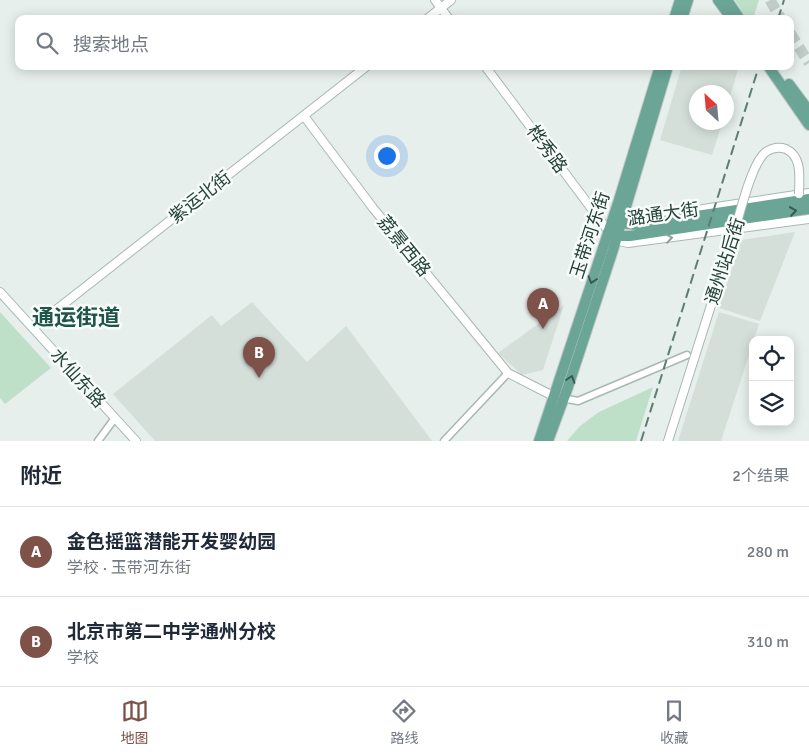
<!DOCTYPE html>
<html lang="zh">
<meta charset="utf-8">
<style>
:root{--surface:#fff;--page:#f6f6f7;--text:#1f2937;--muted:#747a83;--line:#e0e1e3;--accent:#7f5249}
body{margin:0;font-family:Signika,"Noto Sans SC",sans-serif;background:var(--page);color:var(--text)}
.controls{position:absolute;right:15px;bottom:15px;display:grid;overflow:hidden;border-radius:10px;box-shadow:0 2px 12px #0003}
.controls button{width:45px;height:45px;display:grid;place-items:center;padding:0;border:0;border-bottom:1px solid var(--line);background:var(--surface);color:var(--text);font:25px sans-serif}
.compass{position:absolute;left:689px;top:85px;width:45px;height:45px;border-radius:50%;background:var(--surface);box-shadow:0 2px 12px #0003;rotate:334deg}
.you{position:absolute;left:386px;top:155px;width:18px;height:18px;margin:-12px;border:4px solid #fff;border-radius:50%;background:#1a73e8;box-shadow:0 0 0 8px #1a73e833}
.badge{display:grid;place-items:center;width:32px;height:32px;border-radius:50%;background:var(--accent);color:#fff;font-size:16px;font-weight:700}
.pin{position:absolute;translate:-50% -41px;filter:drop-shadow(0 1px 2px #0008)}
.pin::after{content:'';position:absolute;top:26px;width:18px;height:15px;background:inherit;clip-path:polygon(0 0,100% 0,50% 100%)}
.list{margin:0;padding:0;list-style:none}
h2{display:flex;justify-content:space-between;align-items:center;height:65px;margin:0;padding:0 20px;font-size:21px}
h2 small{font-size:16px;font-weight:400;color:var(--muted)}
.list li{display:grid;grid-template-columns:32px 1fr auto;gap:15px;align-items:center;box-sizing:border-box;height:90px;padding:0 20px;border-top:1px solid var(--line)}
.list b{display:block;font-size:19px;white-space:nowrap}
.list p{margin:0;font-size:16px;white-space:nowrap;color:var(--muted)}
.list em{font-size:16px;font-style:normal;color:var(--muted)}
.icon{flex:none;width:28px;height:28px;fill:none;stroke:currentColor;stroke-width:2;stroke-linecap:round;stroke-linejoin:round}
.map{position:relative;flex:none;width:809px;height:441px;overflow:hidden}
.search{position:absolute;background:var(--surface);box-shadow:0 2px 12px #0003;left:15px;right:15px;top:15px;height:55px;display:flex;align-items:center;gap:12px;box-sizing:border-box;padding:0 18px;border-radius:10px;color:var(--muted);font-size:19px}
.sheet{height:245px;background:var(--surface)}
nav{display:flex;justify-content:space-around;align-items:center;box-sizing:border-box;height:70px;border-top:1px solid var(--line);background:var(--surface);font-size:14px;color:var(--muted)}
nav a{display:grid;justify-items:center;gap:2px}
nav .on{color:var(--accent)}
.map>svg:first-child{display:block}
.built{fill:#d4dfda}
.green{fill:#bfe0c8}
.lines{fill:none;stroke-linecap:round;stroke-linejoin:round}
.motorway-tunnel{stroke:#bfccc8;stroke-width:11;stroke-dasharray:11 5.5;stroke-linecap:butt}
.minor-casing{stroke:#a8b8b2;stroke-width:9}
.tertiary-casing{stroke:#a8b8b2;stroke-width:10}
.primary-casing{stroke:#c2cac8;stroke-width:12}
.minor{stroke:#fff;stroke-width:6}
.tertiary{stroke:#fff;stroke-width:8}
.primary{stroke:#6aa596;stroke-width:10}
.rail{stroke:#5f7d75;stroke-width:2;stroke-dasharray:10 5;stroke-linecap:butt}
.tertiary-bridge-casing{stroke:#a8b8b2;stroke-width:10;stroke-linecap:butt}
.tertiary-bridge{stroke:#fff;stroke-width:8}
.oneway{stroke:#365b51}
.oneway2{stroke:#92a09c}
.labels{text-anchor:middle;stroke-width:5;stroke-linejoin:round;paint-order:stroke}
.street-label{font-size:18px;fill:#24423a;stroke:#f7fbf9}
.district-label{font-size:22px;font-weight:bold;fill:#1f5548;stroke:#f7fbf9}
</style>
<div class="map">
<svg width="809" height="441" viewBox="0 0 809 441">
<rect width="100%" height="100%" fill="#e6efeb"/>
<!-- built -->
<g class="built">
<path d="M682 66H739L727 107 726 92H696V122L722 123 712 155 660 140Z"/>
<path d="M795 232 760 321 719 308 741 240Z"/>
<path d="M252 302 307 362 346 326 432 441H155L113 394 212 315 221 326Z"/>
<path d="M564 305 543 370 522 375 498 353Z"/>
<path d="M719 312 759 324 721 441H678Z"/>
</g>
<!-- green -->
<g class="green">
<path d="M735 0H759L753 19H747Z"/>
<path d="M0 312 51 368 5 404 0 398Z"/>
<path d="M653 387 636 441H567L580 426 599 412Z"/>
</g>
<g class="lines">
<!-- motorway-tunnel -->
<g class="motorway-tunnel">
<path d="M770 0 781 19"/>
<path d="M790 33 809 63"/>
</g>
<defs>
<g id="minor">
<path d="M562 398 578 401 687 355"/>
<path d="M98 441 115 418"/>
<path d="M444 441 508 373"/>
</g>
<g id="tertiary">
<path d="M435 0 449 19"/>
<path d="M427 19 451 0"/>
<path d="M485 66 615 240 628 243 809 219"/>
<path d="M304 116 373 208 508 373 553 396"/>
<path d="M625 208 628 214 636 216 703 209 809 193"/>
<path d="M0 292 136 441"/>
<path d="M33 328 367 66"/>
<path d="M668 441 733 236"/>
</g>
<g id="primary">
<path d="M718 0 732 19"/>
<path d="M727 0 740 19"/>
<path d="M674 19 680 0"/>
<path d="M682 19 688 0"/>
<path d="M768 66 809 125"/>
<path d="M789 84 809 111"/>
<path d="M809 199 637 225 621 223 608 232 616 236H630L809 209"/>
<path d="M539 441 618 203 660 66"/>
<path d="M548 441 568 387 613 250 668 66"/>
</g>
</defs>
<!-- minor casing -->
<use href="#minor" class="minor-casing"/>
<!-- tertiary casing -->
<use href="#tertiary" class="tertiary-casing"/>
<!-- primary casing -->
<use href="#primary" class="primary-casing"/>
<!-- minor -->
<use href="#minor" class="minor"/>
<!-- tertiary -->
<use href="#tertiary" class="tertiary"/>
<!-- primary -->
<use href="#primary" class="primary"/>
<!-- rail -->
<g class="rail">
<path d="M778 19 784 0"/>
<path d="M641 441 759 66"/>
</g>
<defs>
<path id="tertiary-bridge" d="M733 236C739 217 750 170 762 156 767 149 777 146 786 149 803 157 799 179 799 194"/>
</defs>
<!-- tertiary-bridge casing -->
<use href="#tertiary-bridge" class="tertiary-bridge-casing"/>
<!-- tertiary-bridge -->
<use href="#tertiary-bridge" class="tertiary-bridge"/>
</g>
<!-- one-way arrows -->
<defs><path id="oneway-chevron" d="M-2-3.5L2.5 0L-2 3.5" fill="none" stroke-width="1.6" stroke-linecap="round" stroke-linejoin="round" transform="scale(1.25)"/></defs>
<g class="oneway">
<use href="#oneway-chevron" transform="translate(793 211) rotate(-8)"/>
<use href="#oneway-chevron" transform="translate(592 280) rotate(108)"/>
<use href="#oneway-chevron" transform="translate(571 379) rotate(-72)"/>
</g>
<use class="oneway2" href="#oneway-chevron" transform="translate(669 238) rotate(-8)"/>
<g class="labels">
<!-- street labels -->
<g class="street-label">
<text transform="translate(547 149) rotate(54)" y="6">桦秀路</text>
<text transform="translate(200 197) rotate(-38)" y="6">紫运北街</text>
<text transform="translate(663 214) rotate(-8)" y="6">潞通大街</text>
<text transform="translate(590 235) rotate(-72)" y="6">玉带河东街</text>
<text transform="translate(404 246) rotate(51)" y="6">荔景西路</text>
<text transform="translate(725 261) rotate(-72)" y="6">通州站后街</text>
<text transform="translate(78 378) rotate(48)" y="6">水仙东路</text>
</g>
<!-- district labels -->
<g class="district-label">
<text x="76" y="325">通运街道</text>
</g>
</g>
</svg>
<div class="controls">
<button><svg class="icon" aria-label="locate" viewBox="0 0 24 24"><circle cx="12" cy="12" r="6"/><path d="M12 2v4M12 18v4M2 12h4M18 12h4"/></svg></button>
<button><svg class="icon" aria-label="layers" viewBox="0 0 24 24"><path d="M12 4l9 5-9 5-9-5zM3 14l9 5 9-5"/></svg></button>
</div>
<svg class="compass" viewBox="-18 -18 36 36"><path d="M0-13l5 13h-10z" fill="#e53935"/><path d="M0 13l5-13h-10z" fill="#747a83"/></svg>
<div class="you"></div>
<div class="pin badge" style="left:543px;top:329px">A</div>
<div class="pin badge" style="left:259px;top:378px">B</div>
<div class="search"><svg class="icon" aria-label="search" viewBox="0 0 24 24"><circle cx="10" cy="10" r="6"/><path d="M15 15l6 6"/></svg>搜索地点</div>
</div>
<section class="sheet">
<h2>附近<small>2个结果</small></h2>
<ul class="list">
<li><span class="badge">A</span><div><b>金色摇篮潜能开发婴幼园</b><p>学校 · 玉带河东街</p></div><em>280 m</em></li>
<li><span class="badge">B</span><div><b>北京市第二中学通州分校</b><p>学校</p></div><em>310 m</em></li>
</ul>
</section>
<nav>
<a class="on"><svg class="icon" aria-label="map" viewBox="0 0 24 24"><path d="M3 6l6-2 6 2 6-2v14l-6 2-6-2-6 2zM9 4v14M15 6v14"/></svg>地图</a>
<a><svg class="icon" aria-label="directions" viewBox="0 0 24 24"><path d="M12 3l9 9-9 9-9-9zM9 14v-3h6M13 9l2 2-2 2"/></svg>路线</a>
<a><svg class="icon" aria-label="saved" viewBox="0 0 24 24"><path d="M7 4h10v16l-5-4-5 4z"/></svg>收藏</a>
</nav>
